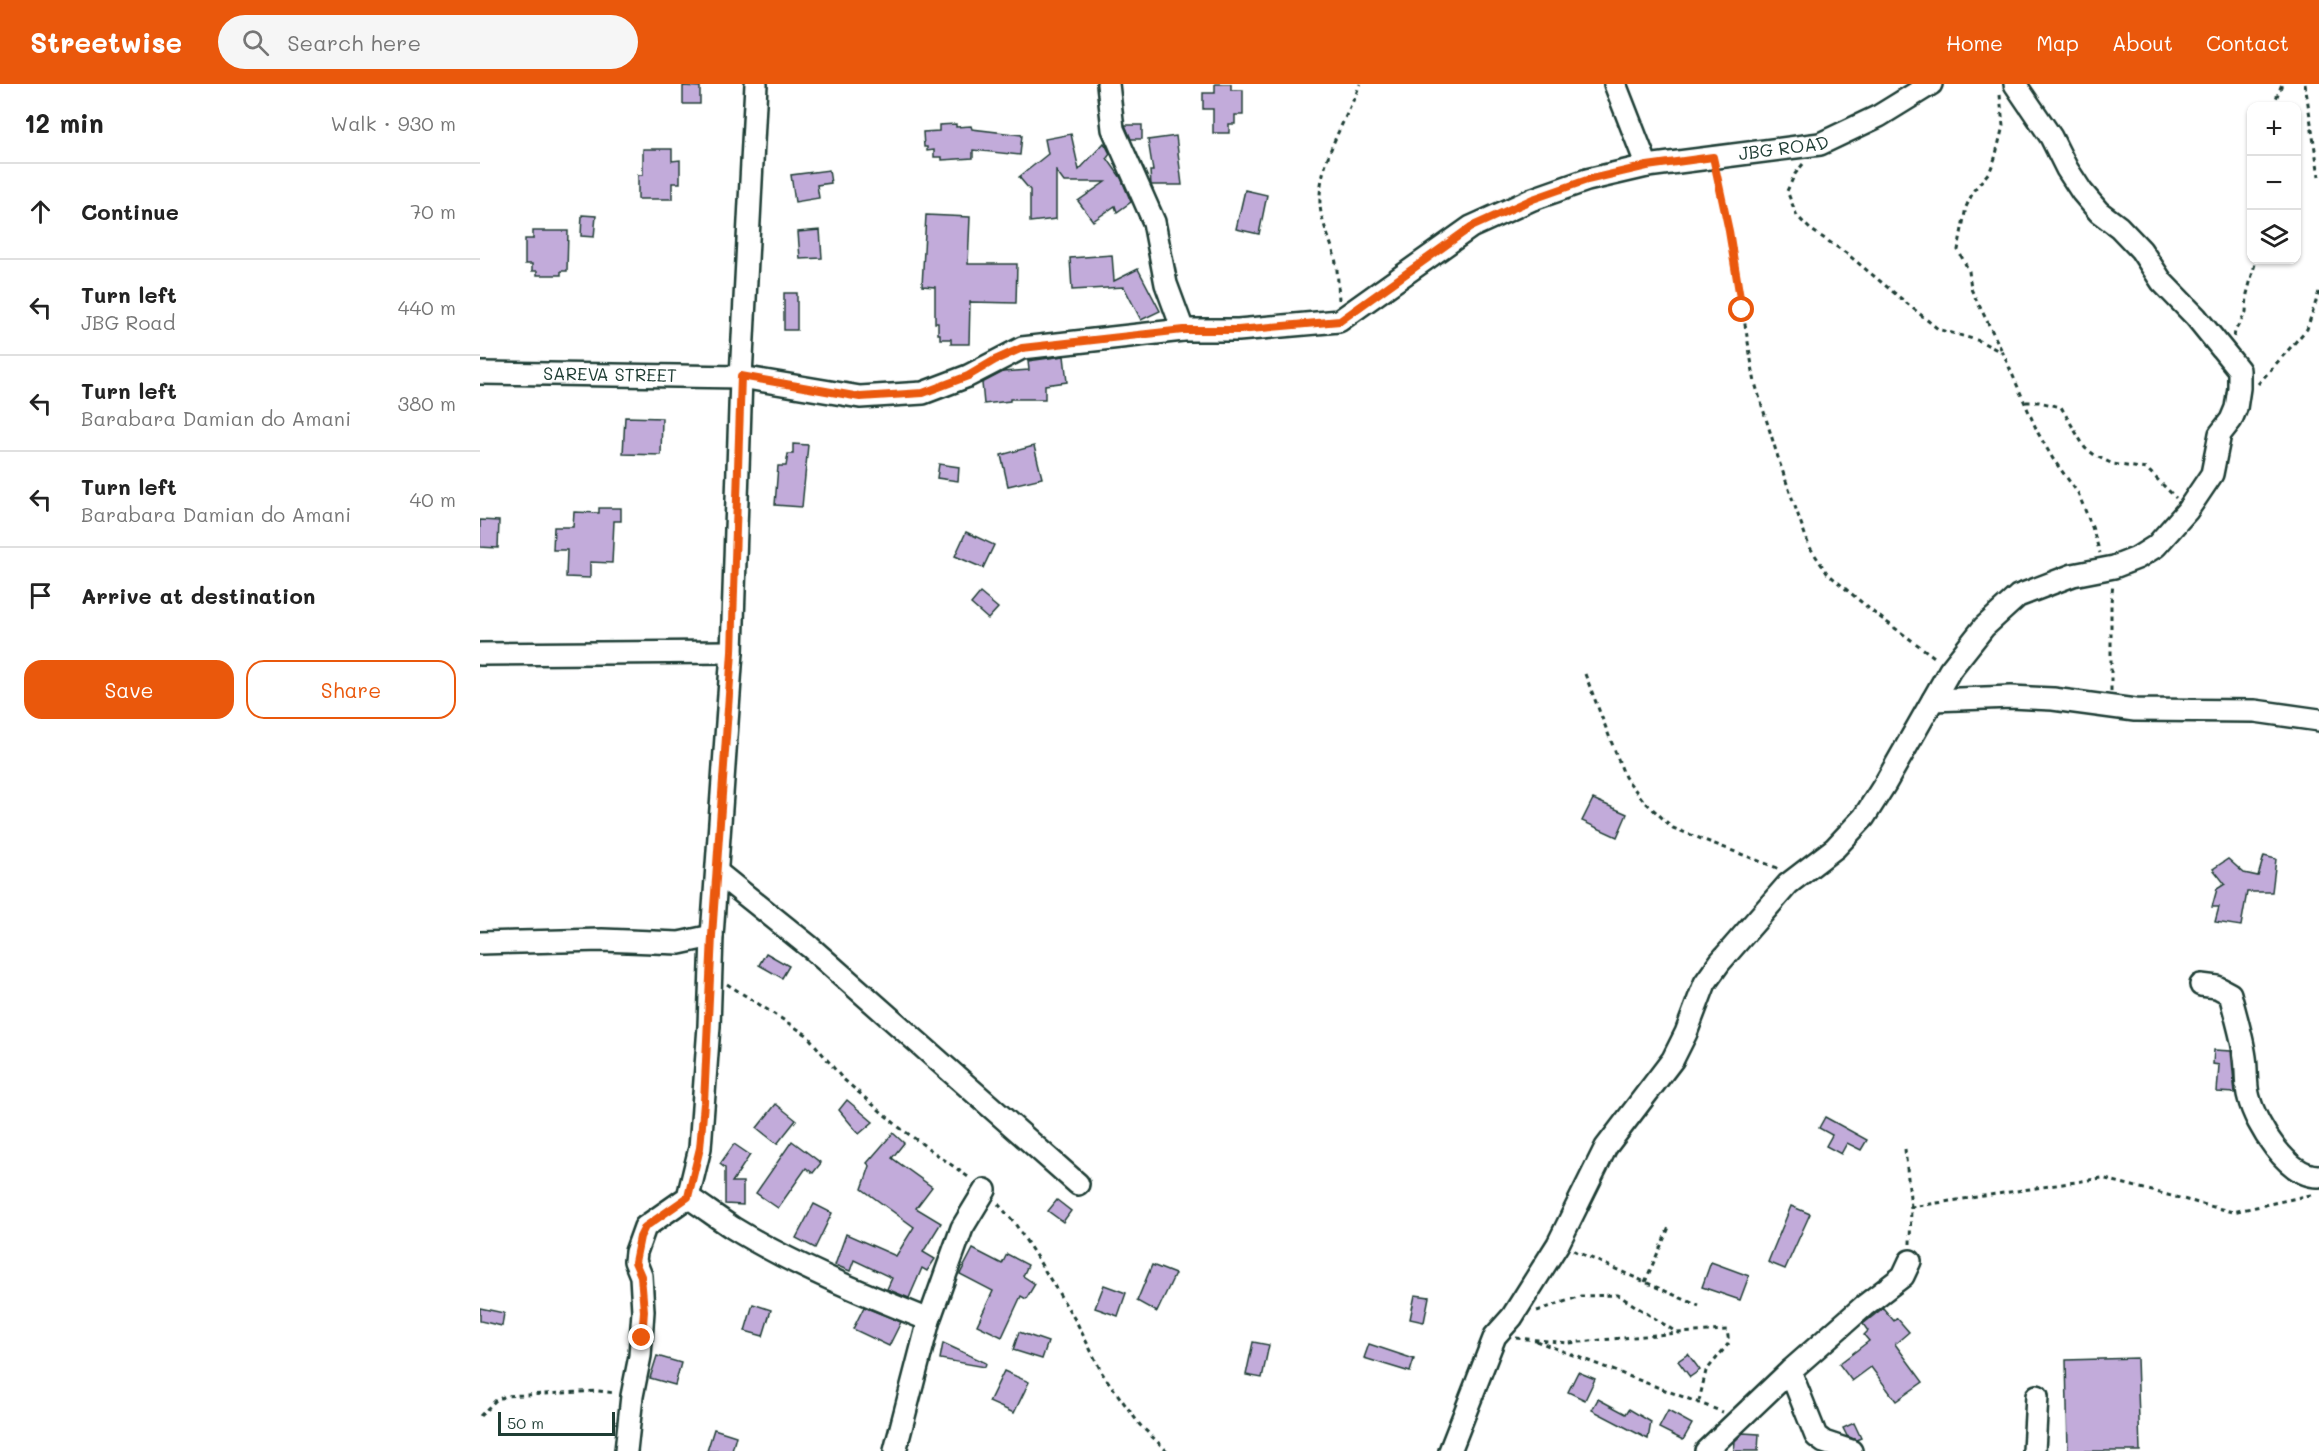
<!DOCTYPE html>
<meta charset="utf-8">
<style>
:root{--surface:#fff;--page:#f6f6f6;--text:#222;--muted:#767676;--line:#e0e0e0;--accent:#ea580c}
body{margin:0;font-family:Mali,sans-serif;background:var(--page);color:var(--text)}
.controls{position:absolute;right:18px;top:18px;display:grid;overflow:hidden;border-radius:12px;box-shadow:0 2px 4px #0004}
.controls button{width:54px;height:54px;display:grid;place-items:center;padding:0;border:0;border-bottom:2px solid var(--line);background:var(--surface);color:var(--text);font:30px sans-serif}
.scale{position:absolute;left:18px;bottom:15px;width:117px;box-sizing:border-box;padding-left:6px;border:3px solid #1f3d34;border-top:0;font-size:16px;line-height:21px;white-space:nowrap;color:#1f3d34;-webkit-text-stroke:4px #fff;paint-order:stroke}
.stop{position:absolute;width:18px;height:18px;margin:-14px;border:4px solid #ea580c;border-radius:50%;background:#fff}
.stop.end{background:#ea580c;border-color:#fff;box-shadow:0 2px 6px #0008}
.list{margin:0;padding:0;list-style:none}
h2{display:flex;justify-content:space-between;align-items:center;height:78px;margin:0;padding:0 24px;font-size:26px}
h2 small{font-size:20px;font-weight:400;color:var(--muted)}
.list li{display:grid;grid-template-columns:39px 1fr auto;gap:18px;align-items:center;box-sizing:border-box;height:96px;padding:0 24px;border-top:2px solid var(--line)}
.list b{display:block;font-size:22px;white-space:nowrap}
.list p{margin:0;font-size:20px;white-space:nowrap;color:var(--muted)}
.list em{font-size:20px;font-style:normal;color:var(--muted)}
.actions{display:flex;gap:12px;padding:18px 24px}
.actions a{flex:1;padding:14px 0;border:2px solid var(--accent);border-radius:18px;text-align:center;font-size:21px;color:var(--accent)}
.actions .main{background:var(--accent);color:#fff}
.icon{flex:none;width:33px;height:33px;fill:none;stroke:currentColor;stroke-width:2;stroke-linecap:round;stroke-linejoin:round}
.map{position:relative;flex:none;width:1839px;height:1367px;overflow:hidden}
header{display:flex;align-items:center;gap:36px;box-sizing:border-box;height:84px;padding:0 30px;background:var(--accent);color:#fff}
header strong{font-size:28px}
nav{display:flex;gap:33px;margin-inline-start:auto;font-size:21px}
.search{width:420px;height:54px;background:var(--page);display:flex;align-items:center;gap:15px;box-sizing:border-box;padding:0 21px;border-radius:33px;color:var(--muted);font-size:22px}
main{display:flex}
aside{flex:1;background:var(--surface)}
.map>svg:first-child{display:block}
.building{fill:#c2abda;stroke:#1f3d34;stroke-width:1.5}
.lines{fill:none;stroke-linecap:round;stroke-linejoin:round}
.minor-casing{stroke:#1f3d34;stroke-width:26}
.path{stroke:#1f3d34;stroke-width:3;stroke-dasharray:4.5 4.5;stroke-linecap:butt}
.minor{stroke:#fff;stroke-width:21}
.route{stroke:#ea580c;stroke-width:8}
.labels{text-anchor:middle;stroke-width:4.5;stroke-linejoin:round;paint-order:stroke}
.street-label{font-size:18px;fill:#1f3d34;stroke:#fff}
</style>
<header>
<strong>Streetwise</strong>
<div class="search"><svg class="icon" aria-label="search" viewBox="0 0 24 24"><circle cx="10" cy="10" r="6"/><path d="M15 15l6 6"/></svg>Search here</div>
<nav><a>Home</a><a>Map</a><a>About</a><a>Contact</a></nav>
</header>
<main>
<aside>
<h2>12 min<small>Walk · 930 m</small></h2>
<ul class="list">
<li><svg class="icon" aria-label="ahead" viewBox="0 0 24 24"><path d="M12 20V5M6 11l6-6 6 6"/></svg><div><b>Continue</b></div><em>70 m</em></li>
<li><svg class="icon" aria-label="left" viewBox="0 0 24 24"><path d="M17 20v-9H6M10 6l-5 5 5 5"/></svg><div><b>Turn left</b><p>JBG Road</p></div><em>440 m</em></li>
<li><svg class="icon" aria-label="left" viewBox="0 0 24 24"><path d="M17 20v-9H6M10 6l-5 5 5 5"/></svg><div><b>Turn left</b><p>Barabara Damian do Amani</p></div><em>380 m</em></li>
<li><svg class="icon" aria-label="left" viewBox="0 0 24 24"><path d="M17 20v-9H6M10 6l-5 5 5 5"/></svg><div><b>Turn left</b><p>Barabara Damian do Amani</p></div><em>40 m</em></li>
<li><svg class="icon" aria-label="arrive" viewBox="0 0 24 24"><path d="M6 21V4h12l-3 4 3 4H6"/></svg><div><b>Arrive at destination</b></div></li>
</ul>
<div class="actions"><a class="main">Save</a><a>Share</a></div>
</aside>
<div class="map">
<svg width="1839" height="1367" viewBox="0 0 1839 1367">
<rect width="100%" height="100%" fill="#fff"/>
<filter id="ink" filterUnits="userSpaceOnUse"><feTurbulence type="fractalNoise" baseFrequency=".0167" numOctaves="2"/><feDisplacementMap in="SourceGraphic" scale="12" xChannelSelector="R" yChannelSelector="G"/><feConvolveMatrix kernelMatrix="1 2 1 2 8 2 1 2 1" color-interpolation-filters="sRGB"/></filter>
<g filter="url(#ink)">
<!-- building -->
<g class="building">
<path d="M735 0H751V6H763V31H755V40H749V49H733V25H723V9H735Z"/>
<path d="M203 2 220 3V20H203Z"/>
<path d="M476 40V43L491 42 492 45 542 51 540 71 493 66V74L462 76V73H454V66L447 67V63H444L443 48 459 47V41Z"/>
<path d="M645 41H662V55H651Z"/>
<path d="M591 50 599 86 624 59 626 62 630 70 627 74 641 94 651 118 637 128 635 122 613 137 598 117 625 98H584L576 87V135L550 138V106L539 93 568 70 565 55Z"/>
<path d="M696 52 702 101H671L670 87H673L668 56Z"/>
<path d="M163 65H192V77L200 76V99H192V115H158V91H163Z"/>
<path d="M349 86 351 99 337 101 339 114 315 118 311 91Z"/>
<path d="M765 106 787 111 779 150 756 145Z"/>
<path d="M102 131 116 132 114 153 101 152Z"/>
<path d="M446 131 490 133 488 180H537L536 219 490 218 489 260H471V255H460V250H458V239H455V203L442 202Z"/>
<path d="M340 146 342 174 320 175 318 148Z"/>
<path d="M53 147H88L87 187H81V191H57V187H52V180H45V155H53Z"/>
<path d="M632 171 634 197 658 185 680 227 661 236 644 203 592 206 590 174Z"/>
<rect x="304" y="209" width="13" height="37"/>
<path d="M584 272 587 298 565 301V315H530V317L504 320 502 299 523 288 549 286 548 277Z"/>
<path d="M145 333 182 334 181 371 143 370Z"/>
<path d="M313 360 328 361 322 423 295 421 298 382H306L308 370H313Z"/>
<path d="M554 362 562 394 528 402 521 371Z"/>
<path d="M459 380 479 383 478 397 457 394Z"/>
<path d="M119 424H141V437H134L132 479 110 478V494L86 493 87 466H73L74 443H93L94 428 119 429Z"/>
<path d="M0 436 19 437 18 464 0 463Z"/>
<path d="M486 448 514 461 503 484 475 472Z"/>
<path d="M500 509 518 524 508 535 491 520Z"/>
<path d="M1113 715 1147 730 1137 753 1102 737Z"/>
<path d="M1784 772 1796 775 1792 808H1767L1761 842 1735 838 1739 823H1732L1737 805 1745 800 1733 785 1748 775 1764 789 1778 792Z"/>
<path d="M286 869 309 882 302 894 279 881Z"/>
<path d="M1734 966 1751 967 1755 1009 1737 1008 1739 981 1733 980Z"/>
<path d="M367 1016 393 1038 379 1050 359 1026Z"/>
<path d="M296 1020 316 1036 297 1060 277 1044Z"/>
<path d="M1345 1033 1387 1056 1381 1066 1367 1059 1361 1070 1346 1062 1352 1051 1339 1044Z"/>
<path d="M413 1049 424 1059 412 1074 452 1103 436 1124 461 1139 443 1168 455 1175 447 1187 442 1184 429 1214 407 1205 412 1194 374 1176 370 1187 355 1181 366 1150 416 1172 434 1143 382 1105 390 1082 387 1079Z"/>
<path d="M312 1057 341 1079 333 1089 326 1084 298 1124 276 1109Z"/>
<path d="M254 1060 270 1071 252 1098H263V1121L245 1120V1084L240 1080Z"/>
<path d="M577 1116 591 1127 583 1138 568 1127Z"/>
<path d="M334 1120 352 1129 335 1164 316 1154Z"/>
<path d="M1311 1122 1330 1130 1305 1185 1288 1178Z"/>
<path d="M493 1165 522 1180 527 1170 548 1181 543 1192 555 1200 546 1215 541 1212 522 1253 497 1241 513 1207 480 1190Z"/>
<path d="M1231 1178 1269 1192 1260 1216 1222 1203Z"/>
<path d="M672 1181 695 1190 677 1228 657 1217Z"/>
<path d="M624 1201 646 1209 638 1232 615 1224Z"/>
<path d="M935 1211 949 1213 944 1238 930 1235Z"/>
<path d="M273 1220 291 1226 283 1252 265 1247Z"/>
<path d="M384 1223 421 1238 409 1262 373 1245Z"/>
<path d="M0 1224 24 1229 22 1242 0 1237Z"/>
<path d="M1403 1224 1414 1237 1417 1234 1429 1248 1415 1260 1443 1298 1416 1317 1391 1283 1372 1297 1359 1280 1389 1257 1384 1251 1388 1247 1383 1240Z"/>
<path d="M539 1248 568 1258 562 1275 533 1266Z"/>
<path d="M773 1258 789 1261 782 1294 766 1291Z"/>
<path d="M463 1259 506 1279 505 1283 460 1275Z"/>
<path d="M889 1260 934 1275 930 1288 884 1274Z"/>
<path d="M1208 1270 1220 1286 1210 1293 1198 1277Z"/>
<path d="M177 1272 201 1279 195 1301 170 1294Z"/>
<path d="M1657 1274 1660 1367H1588L1586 1276Z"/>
<path d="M524 1287 549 1298 534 1329 509 1318Z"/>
<path d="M1098 1288 1115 1295 1105 1316 1088 1308Z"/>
<path d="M1118 1315 1146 1330 1149 1325 1171 1338 1168 1355 1112 1326Z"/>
<path d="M1188 1327 1212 1340 1203 1356 1179 1344Z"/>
<path d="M1374 1339 1381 1354 1376 1356 1367 1352 1363 1344Z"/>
<path d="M234 1345 256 1352 252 1367H227Z"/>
<path d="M1263 1349 1279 1350 1278 1367H1254L1255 1357Z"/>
</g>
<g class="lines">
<defs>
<g id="minor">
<path d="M628 0 633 45 674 138 686 200 703 246"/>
<path d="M1135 0 1167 82"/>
<path id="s1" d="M0 289 261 293 380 313 443 309 488 292 542 264 703 246H758L859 237 991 143 1053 115 1107 96 1167 82 1340 60 1399 32 1451 0"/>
<path d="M0 570 252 568"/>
<path d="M1453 616 1531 613 1573 615 1655 626 1775 627 1839 636"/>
<path d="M238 789 330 863 598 1100"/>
<path d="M0 859 122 856 199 859 232 852"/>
<path d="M1721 901 1737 903 1750 910C1755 930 1762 952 1765 973 1767 986 1765 1001 1769 1014 1776 1041 1808 1093 1839 1092"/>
<path d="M208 1113C223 1123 238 1134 253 1144 313 1181 384 1210 449 1236"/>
<path d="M1310 1287 1336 1352 1344 1358 1371 1367"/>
<path d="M146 1367 152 1312 160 1272 163 1227 161 1192 155 1177 156 1168 165 1143 208 1113 220 1064 229 942 232 852 252 568 261 293 276 0"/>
<path d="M415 1367 449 1236 482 1144 505 1106"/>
<path d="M970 1367 1015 1252 1032 1233 1078 1160 1126 1063 1193 975 1206 949 1225 899 1240 878 1308 800 1355 764 1384 733 1405 700 1470 586 1504 543 1538 512 1593 491 1634 483 1657 474 1676 462 1707 427 1732 390 1740 350 1751 336 1756 324 1759 304V286L1716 233 1682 198 1661 166 1639 143 1619 128 1602 108 1587 85 1571 53 1535 0"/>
<path d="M1226 1367 1310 1287 1384 1222 1423 1192 1430 1177"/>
<path d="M1554 1367 1557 1312"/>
</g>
</defs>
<!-- minor casing -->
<use href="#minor" class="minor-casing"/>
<!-- path -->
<g class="path">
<path d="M1825 0 1839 92"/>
<path d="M1520 11 1523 42 1515 74 1510 87 1494 106 1486 123 1478 166 1489 187 1491 205 1523 269"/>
<path d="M1793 22 1802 0"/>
<path d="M1323 80 1315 90 1307 107 1317 132 1330 145 1366 169 1458 245 1500 257 1523 269 1558 349 1573 375 1598 409 1612 443 1620 469"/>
<path d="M1237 89 1249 147 1275 299 1300 380 1329 462 1347 489 1393 528 1457 575"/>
<path d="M859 216C858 202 858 187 855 174 851 157 841 138 840 121 838 76 865 40 880 0"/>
<path d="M1754 253 1755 247 1766 228 1767 210 1776 176"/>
<path d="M1778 300 1827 245 1839 208"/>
<path d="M1546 318H1559L1581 323 1605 364 1616 372 1633 380 1667 385 1696 414"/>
<path d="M1105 590 1145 693 1163 716 1193 744 1300 785"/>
<path d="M1631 607V518L1633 500"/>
<path d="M247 900 327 951 362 994 420 1044 491 1095"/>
<path d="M1425 1065 1431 1123"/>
<path d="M518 1120 534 1138 559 1177 597 1239 622 1289 660 1341 687 1367"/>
<path d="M1430 1160 1431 1123 1622 1094 1753 1128 1835 1110"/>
<path d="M1093 1166 1219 1222"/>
<path d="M1165 1198 1190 1141"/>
<path d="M1057 1227 1101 1212 1138 1211 1196 1248"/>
<path d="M1036 1254 1089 1259 1197 1249 1247 1246 1249 1259 1226 1287 1219 1317"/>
<path d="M1056 1257 1243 1328"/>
<path d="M0 1332 16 1316 26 1312 118 1307 135 1309"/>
</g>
<!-- minor -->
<use href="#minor" class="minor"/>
</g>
</g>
<g class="lines" filter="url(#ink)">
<!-- route -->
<path class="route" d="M162 1254 164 1227 161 1192 155 1178 160 1153 165 1143 208 1113 220 1064 224 1019 232 852 252 568 261 292 380 313 443 309 488 292 515 276 542 264 703 246H758L860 237 991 143 1053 115 1107 96 1167 82 1233 73 1249 147 1262 226"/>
</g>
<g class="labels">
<!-- street labels -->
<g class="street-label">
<text dy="6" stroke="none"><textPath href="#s1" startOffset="1359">JBG ROAD</textPath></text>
<text dy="6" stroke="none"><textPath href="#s1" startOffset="130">SAREVA STREET</textPath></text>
</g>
</g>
</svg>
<div class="controls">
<button>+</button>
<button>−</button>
<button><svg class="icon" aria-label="layers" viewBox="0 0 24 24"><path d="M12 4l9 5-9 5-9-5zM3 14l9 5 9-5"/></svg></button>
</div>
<div class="scale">50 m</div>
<div class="stop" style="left:1262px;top:226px"></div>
<div class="stop end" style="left:162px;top:1254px"></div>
</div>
</main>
